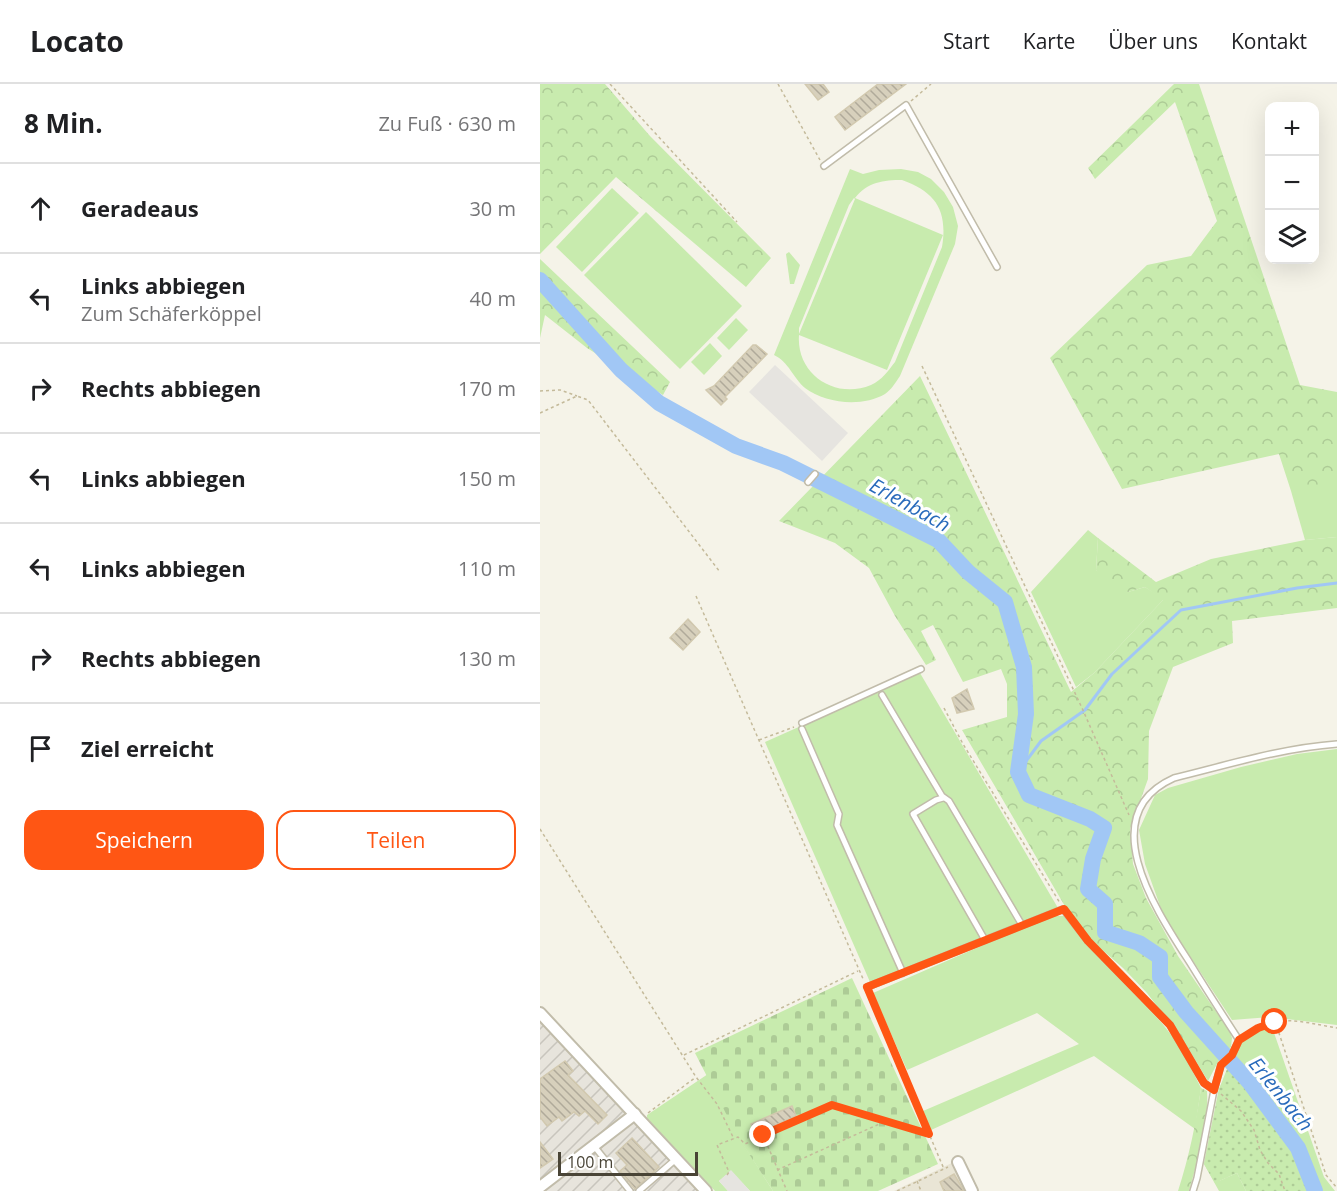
<!DOCTYPE html>
<html lang="de">
<meta charset="utf-8">
<style>
:root{--surface:#fff;--page:#f6f6f6;--text:#202124;--muted:#757577;--line:#e0e0e0;--accent:#ff5614}
body{margin:0;font-family:"Open Sans",sans-serif;background:var(--page);color:var(--text)}
.controls{position:absolute;right:18px;top:18px;display:grid;overflow:hidden;border-radius:12px;box-shadow:0 6px 24px #0002}
.controls button{width:54px;height:54px;display:grid;place-items:center;padding:0;border:0;border-bottom:2px solid var(--line);background:var(--surface);color:var(--text);font:30px sans-serif}
.scale{position:absolute;left:18px;bottom:15px;width:140px;box-sizing:border-box;padding-left:6px;border:3px solid #494436;border-top:0;font-size:16px;line-height:21px;white-space:nowrap;color:#494436;-webkit-text-stroke:4px #fff;paint-order:stroke}
.stop{position:absolute;width:18px;height:18px;margin:-14px;border:4px solid #ff5614;border-radius:50%;background:#fff}
.stop.end{background:#ff5614;border-color:#fff;box-shadow:0 2px 6px #0008}
.list{margin:0;padding:0;list-style:none}
h2{display:flex;justify-content:space-between;align-items:center;height:78px;margin:0;padding:0 24px;font-size:26px}
h2 small{font-size:20px;font-weight:400;color:var(--muted)}
.list li{display:grid;grid-template-columns:39px 1fr auto;gap:18px;align-items:center;box-sizing:border-box;height:90px;padding:0 24px;border-top:2px solid var(--line)}
.list b{display:block;font-size:22px;white-space:nowrap}
.list p{margin:0;font-size:20px;white-space:nowrap;color:var(--muted)}
.list em{font-size:20px;font-style:normal;color:var(--muted)}
.actions{display:flex;gap:12px;padding:18px 24px}
.actions a{flex:1;padding:14px 0;border:2px solid var(--accent);border-radius:18px;text-align:center;font-size:21px;color:var(--accent)}
.actions .main{background:var(--accent);color:#fff}
.icon{flex:none;width:33px;height:33px;fill:none;stroke:currentColor;stroke-width:2;stroke-linecap:round;stroke-linejoin:round}
.map{position:relative;flex:none;width:797px;height:1107px;overflow:hidden}
header{display:flex;align-items:center;gap:36px;box-sizing:border-box;height:84px;padding:0 30px;background:var(--surface);border-bottom:2px solid var(--line)}
header strong{font-size:28px}
nav{display:flex;gap:33px;margin-inline-start:auto;font-size:21px}
main{display:flex}
aside{flex:1;background:var(--surface)}
.map>svg:first-child{display:block}
.residential{fill:#e9e5d5}
.industrial{fill:url(#industrial-furrows)}
.green{fill:#c8ebae;fill-rule:evenodd}
.forest{fill:url(#forest-crowns)}
.cemetery{fill:url(#cemetery-stones)}
.park{fill:url(#park-dots)}
.parking{fill:#e6e4e0}
.lines{fill:none;stroke-linecap:round;stroke-linejoin:round}
.stream{stroke:#a1c7f5;stroke-width:3}
.river{stroke:#a1c7f5;stroke-width:16}
.building{fill:url(#building-back-hatch);stroke:#d2c9af;stroke-width:1.5}
.service-casing{stroke:#c1bcaa;stroke-width:8}
.minor-casing{stroke:#c1bcaa;stroke-width:14}
.path{stroke:#c4ba9a;stroke-width:1.5;stroke-dasharray:3 3;stroke-linecap:butt}
.service{stroke:#fff;stroke-width:5}
.minor{stroke:#fff;stroke-width:10}
.route{stroke:#ff5614;stroke-width:8}
.labels{text-anchor:middle;stroke-width:6;stroke-linejoin:round;paint-order:stroke}
.water-label{font-size:20px;font-style:italic;fill:#286abb;stroke:#fff}
</style>
<header>
<strong>Locato</strong>
<nav><a>Start</a><a>Karte</a><a>Über uns</a><a>Kontakt</a></nav>
</header>
<main>
<aside>
<h2>8 Min.<small>Zu Fuß · 630 m</small></h2>
<ul class="list">
<li><svg class="icon" aria-label="ahead" viewBox="0 0 24 24"><path d="M12 20V5M6 11l6-6 6 6"/></svg><div><b>Geradeaus</b></div><em>30 m</em></li>
<li><svg class="icon" aria-label="left" viewBox="0 0 24 24"><path d="M17 20v-9H6M10 6l-5 5 5 5"/></svg><div><b>Links abbiegen</b><p>Zum Schäferköppel</p></div><em>40 m</em></li>
<li><svg class="icon" aria-label="right" viewBox="0 0 24 24"><path d="M7 20v-9h11M14 6l5 5-5 5"/></svg><div><b>Rechts abbiegen</b></div><em>170 m</em></li>
<li><svg class="icon" aria-label="left" viewBox="0 0 24 24"><path d="M17 20v-9H6M10 6l-5 5 5 5"/></svg><div><b>Links abbiegen</b></div><em>150 m</em></li>
<li><svg class="icon" aria-label="left" viewBox="0 0 24 24"><path d="M17 20v-9H6M10 6l-5 5 5 5"/></svg><div><b>Links abbiegen</b></div><em>110 m</em></li>
<li><svg class="icon" aria-label="right" viewBox="0 0 24 24"><path d="M7 20v-9h11M14 6l5 5-5 5"/></svg><div><b>Rechts abbiegen</b></div><em>130 m</em></li>
<li><svg class="icon" aria-label="arrive" viewBox="0 0 24 24"><path d="M6 21V4h12l-3 4 3 4H6"/></svg><div><b>Ziel erreicht</b></div></li>
</ul>
<div class="actions"><a class="main">Speichern</a><a>Teilen</a></div>
</aside>
<div class="map">
<svg width="797" height="1107" viewBox="0 0 797 1107">
<defs>
<pattern id="industrial-furrows" width="10" height="10" patternUnits="userSpaceOnUse" patternTransform="scale(1.5)"><rect width="10" height="10" fill="#e7e4dc"/><path d="M-1 1l2-2M0 10L10 0M9 11l2-2" fill="none" stroke="#c8c5bd"/></pattern>
<pattern id="forest-crowns" width="20" height="18" patternUnits="userSpaceOnUse" patternTransform="scale(1.5)"><rect width="20" height="18" fill="#c8ebae"/><path d="M2 6a3 3 0 1 1 6 0M12 15a3 3 0 1 1 6 0" fill="none" stroke="#adcb96"/></pattern>
<pattern id="cemetery-stones" width="16" height="16" patternUnits="userSpaceOnUse" patternTransform="scale(1.5)"><rect width="16" height="16" fill="#c8ebae"/><path d="M2 7V4a2 2 0 0 1 4 0v3zM10 15v-3a2 2 0 0 1 4 0v3z" fill="#adcb96"/></pattern>
<pattern id="park-dots" width="8" height="8" patternUnits="userSpaceOnUse" patternTransform="scale(1.5)"><rect width="8" height="8" fill="#c8ebae"/><path d="M2 2h.1M6 6h.1" fill="none" stroke="#adcb96" stroke-width="1.8" stroke-linecap="round"/></pattern>
<pattern id="building-back-hatch" width="6" height="6" patternUnits="userSpaceOnUse" patternTransform="scale(1.5)"><rect width="6" height="6" fill="#d7d0bc"/><path d="M-1 5l2 2M0 0l6 6M5-1l2 2" fill="none" stroke="#b0aa9a"/></pattern>
</defs>
<rect width="100%" height="100%" fill="#f5f3e8"/>
<!-- residential -->
<path class="residential" d="M420 1075 434 1107H354Z"/>
<!-- industrial -->
<path class="industrial" d="M0 935 169 1107H0Z"/>
<!-- green -->
<g class="green">
<path d="M310 85 323 90 339 86 361 85 378 88 391 95 404 108 413 123 418 142 415 160 360 292C356 298 351 306 345 310 323 323 286 320 265 304 253 294 249 278 234 271ZM362 96C396 108 408 127 402 163L355 278C348 287 342 296 331 301 295 316 256 290 259 251L347 286 403 151 315 114C327 98 344 96 362 96ZM314 114 315 115 259 250V244L309 121Z"/>
<path d="M72 104 99 129 42 188 16 163Z"/>
<path d="M106 128 202 222 140 285 44 191Z"/>
<path d="M249 168 260 181 254 200H250L246 170Z"/>
<path d="M196 234 208 246 189 266 177 254Z"/>
<path d="M170 259 182 272 164 291 151 278Z"/>
<path d="M751 407H797V453L765 456Z"/>
<path d="M548 446 558 454 556 486 588 508 605 503 624 515 554 589 536 603 491 508Z"/>
<path d="M380 589 518 824 330 898 225 658Z"/>
<path d="M797 665V941L730 933 692 936 624 833 605 780 599 746 615 711 628 704 701 683 757 670Z"/>
<path d="M510 832H524L549 863 621 938 640 962 661 1004 655 1045 554 972 391 1046 383 1027 539 960 497 929 367 986 333 909Z"/>
<path d="M732 943 784 1093 795 1107H734L693 1086 679 1097 697 1089 706 1107H679L664 1080 679 1005 704 954 720 946Z"/>
<path d="M168 990 198 1052 233 1107H210L191 1087 179 1097 188 1107H175L107 1034V1031Z"/>
</g>
<!-- forest -->
<g class="forest">
<path d="M0 0H65L110 52 231 174 206 203 76 93 0 170Z"/>
<path d="M634 0H659L760 301 797 308V407H751L739 370 582 405 510 274 607 181 651 172 677 137 635 18 555 95 548 84Z"/>
<path d="M0 175 130 298 123 311 47 264 5 231 0 254Z"/>
<path d="M380 292 531 608 554 589 623 516 605 503 588 508 570 504 556 486 558 454 616 498 671 475 765 456 797 453V524L692 537 693 559 633 583 609 647 608 695 590 745 593 780 606 814 638 872 690 948 692 954 691 963 678 978 668 997 643 956 607 909 583 884 551 856 526 824 422 646 467 633V600L461 585 423 598 393 541 381 547 396 576 386 581 355 532 329 484 295 459 239 437Z"/>
<path d="M661 1004 667 1007C669 1041 658 1075 649 1107H638C649 1073 656 1039 661 1004Z"/>
</g>
<!-- cemetery -->
<path class="cemetery" d="M312 894 398 1080 338 1107H233L198 1053 155 969Z"/>
<!-- park -->
<path class="park" d="M689 980 756 1067 770 1107H706L697 1089 675 1099 664 1080 679 1005Z"/>
<!-- parking -->
<g class="parking">
<path d="M235 281 308 349 282 377 209 308Z"/>
<path d="M191 1086 210 1107H188L179 1097Z"/>
</g>
<g class="lines">
<!-- stream -->
<path class="stream" d="M478 688 501 657 545 626 572 590 641 526 757 504 797 499"/>
<!-- river -->
<path class="river" d="M0 196 81 286 119 319 196 362 243 379 398 456 428 488 465 518 484 583 486 630 478 688 489 711 550 735 564 744 553 775 548 805 565 820V848L599 859 620 873V893L646 928 710 999 758 1064 775 1107"/>
</g>
<!-- building -->
<g class="building">
<path d="M265 0H283L289 8 278 16Z"/>
<path d="M338 0H366L305 46 295 33Z"/>
<path d="M213 261H216L227 270 185 313 187 315 181 321 166 306 174 302Z"/>
<path d="M148 535 160 548 143 566 130 554Z"/>
<path d="M427 605 434 625 417 629 412 614Z"/>
<path d="M25 977 33 987 28 991 67 1031 58 1040 45 1027 39 1032 34 1028 22 1037 19 1033 7 1042 0 1033V995Z"/>
<path d="M252 1022 256 1032 216 1050 211 1040Z"/>
<path d="M92 1054 119 1083 95 1105 80 1087 87 1081 76 1069Z"/>
<path d="M0 1058 13 1075 0 1084Z"/>
<path d="M414 1090 424 1107H404L400 1098Z"/>
</g>
<g class="lines">
<defs>
<g id="service">
<path d="M284 82 366 21 457 183"/>
<path d="M268 398 275 390"/>
<path d="M342 611 402 712 409 717 482 841"/>
<path d="M262 639 381 585"/>
<path d="M262 645 299 730 297 741 363 889"/>
<path d="M403 714 396 716 373 730 445 856"/>
<path d="M327 903 523 825 548 857 630 941 664 999 674 1006"/>
<path d="M54 1062 90 1107"/>
<path d="M99 1107 136 1075"/>
<path d="M653 1107 657 1094 674 1006 681 981 692 971 699 956C682 930 666 905 650 879 618 829 551 731 634 694 687 681 742 664 797 660"/>
</g>
<g id="minor">
<path d="M0 929 166 1107"/>
<path d="M418 1078 432 1107"/>
<path d="M0 1103 95 1030"/>
</g>
</defs>
<!-- service casing -->
<use href="#service" class="service-casing"/>
<!-- minor casing -->
<use href="#minor" class="minor-casing"/>
<!-- path -->
<g class="path">
<path d="M70 0 197 138"/>
<path d="M238 0 280 76"/>
<path d="M371 17 391 0"/>
<path d="M382 282 542 624 589 731"/>
<path d="M0 307 20 306 37 312"/>
<path d="M0 329 37 312 48 316 180 488"/>
<path d="M156 512 324 897"/>
<path d="M404 624 423 660 520 819"/>
<path d="M219 656 254 643"/>
<path d="M0 745 156 993 177 1020 194 1055"/>
<path d="M329 909 404 1085"/>
<path d="M735 937 786 1091 797 1104"/>
<path d="M704 953C714 947 724 940 735 938 754 934 778 941 797 944"/>
<path d="M144 971 318 887"/>
<path d="M681 1010 701 1027 714 1046 720 1066 728 1079 739 1090 745 1107"/>
<path d="M108 1029 156 993"/>
<path d="M223 1051 247 1107"/>
<path d="M237 1086 346 1037"/>
<path d="M187 1091 189 1088 177 1061 198 1053 205 1060 292 1021 388 1050"/>
<path d="M377 1097 381 1107"/>
<path d="M357 1107 408 1083"/>
</g>
<!-- service -->
<use href="#service" class="service"/>
<!-- minor -->
<use href="#minor" class="minor"/>
</g>
<g class="lines">
<!-- route -->
<path class="route" d="M223 1051 292 1021 389 1050 327 903 524 825 548 857 630 941 664 999 674 1006 681 981 692 971 699 956 718 944 735 938"/>
</g>
<g class="labels">
<!-- water labels -->
<g class="water-label">
<text transform="translate(370 421) rotate(29)" y="7">Erlenbach</text>
<text transform="translate(741 1010) rotate(51)" y="7">Erlenbach</text>
</g>
</g>
</svg>
<div class="controls">
<button>+</button>
<button>−</button>
<button><svg class="icon" aria-label="layers" viewBox="0 0 24 24"><path d="M12 4l9 5-9 5-9-5zM3 14l9 5 9-5"/></svg></button>
</div>
<div class="scale">100 m</div>
<div class="stop" style="left:735px;top:938px"></div>
<div class="stop end" style="left:223px;top:1051px"></div>
</div>
</main>
